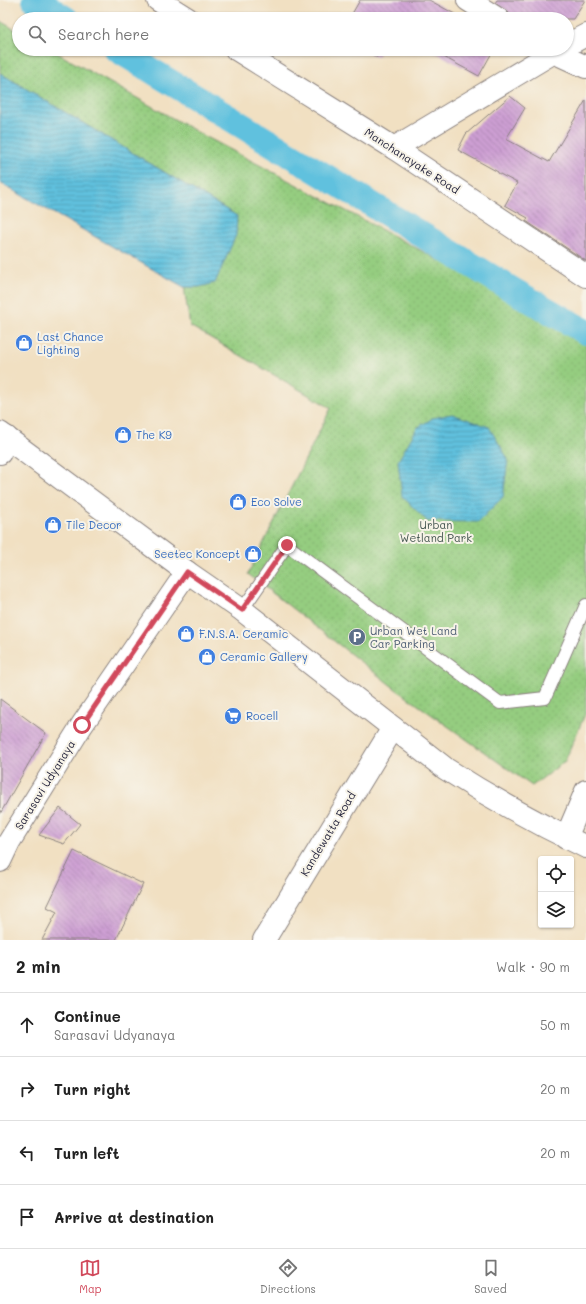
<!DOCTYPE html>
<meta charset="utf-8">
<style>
:root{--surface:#fff;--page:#f2f2f2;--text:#222;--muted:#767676;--line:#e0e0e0;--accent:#d1495b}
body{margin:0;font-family:Mali,sans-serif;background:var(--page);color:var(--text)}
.controls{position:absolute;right:12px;bottom:12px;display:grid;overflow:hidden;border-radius:4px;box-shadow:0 1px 3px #0004}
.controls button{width:36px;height:36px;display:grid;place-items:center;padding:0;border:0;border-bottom:1px solid var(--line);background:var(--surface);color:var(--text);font:20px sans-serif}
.stop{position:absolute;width:12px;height:12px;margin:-9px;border:3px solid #d1495b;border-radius:50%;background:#fff}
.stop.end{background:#d1495b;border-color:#fff;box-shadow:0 1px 4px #0008}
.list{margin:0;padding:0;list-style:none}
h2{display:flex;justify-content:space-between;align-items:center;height:52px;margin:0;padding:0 16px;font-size:17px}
h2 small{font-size:13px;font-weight:400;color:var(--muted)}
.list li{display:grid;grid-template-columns:26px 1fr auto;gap:12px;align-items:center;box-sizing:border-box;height:64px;padding:0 16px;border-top:1px solid var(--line)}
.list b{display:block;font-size:15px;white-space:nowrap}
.list p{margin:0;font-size:13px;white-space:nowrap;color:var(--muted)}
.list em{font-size:13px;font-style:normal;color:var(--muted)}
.icon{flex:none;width:22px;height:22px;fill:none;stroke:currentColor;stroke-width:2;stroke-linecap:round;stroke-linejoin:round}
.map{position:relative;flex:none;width:586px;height:940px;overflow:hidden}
.search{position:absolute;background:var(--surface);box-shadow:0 1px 3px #0004;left:12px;right:12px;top:12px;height:44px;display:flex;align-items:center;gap:10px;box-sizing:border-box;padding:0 14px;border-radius:22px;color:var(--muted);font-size:15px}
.sheet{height:308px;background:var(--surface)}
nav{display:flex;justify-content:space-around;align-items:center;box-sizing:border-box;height:56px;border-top:1px solid var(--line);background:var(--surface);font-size:11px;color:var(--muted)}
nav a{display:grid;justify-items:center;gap:2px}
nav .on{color:var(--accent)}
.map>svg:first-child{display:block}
.park{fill:url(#park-dots);stroke:#5c785e}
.water{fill:url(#water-rules);stroke:#41728c}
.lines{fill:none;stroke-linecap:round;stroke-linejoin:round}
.canal{stroke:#60c1de;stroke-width:26}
.building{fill:url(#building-back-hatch)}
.service-casing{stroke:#8a817e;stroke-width:14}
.minor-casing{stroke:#8a817e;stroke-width:24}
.tertiary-casing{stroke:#8a817e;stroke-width:24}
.primary-casing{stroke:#8a817e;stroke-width:24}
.service{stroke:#fff;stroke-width:12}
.minor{stroke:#fff;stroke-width:22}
.tertiary{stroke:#fff;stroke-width:22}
.primary{stroke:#fff;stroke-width:22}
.route{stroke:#d1495b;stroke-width:5}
.labels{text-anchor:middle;stroke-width:4;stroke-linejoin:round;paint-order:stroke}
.street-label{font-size:11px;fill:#22223b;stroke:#f7f3e8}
.shop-label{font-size:11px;fill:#366cbe;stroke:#f7f3e8;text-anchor:start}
.park-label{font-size:11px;fill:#445550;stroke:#f7f3e8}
.service-label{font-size:11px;fill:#4e5e75;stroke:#f7f3e8;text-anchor:start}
</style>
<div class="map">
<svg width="586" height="940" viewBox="0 0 586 940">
<defs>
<pattern id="park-dots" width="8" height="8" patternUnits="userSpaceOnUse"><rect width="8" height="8" fill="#95cd80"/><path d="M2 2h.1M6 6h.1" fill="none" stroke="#80b070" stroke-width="1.8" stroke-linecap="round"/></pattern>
<pattern id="water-rules" width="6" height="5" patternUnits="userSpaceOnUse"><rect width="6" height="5" fill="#60c1de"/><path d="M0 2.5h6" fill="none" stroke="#4f9cb5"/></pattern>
<pattern id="building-back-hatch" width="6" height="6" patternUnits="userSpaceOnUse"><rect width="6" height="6" fill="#cd9fd3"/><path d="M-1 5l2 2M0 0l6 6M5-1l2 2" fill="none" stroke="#a681ac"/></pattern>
</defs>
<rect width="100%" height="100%" fill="#f7f3e8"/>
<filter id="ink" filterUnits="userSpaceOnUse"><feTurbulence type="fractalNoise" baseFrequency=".025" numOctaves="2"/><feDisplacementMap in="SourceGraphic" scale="8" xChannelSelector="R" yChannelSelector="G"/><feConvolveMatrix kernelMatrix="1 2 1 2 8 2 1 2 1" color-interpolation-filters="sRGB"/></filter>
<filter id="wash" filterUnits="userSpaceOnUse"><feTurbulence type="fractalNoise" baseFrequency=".012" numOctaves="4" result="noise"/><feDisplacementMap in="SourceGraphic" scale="16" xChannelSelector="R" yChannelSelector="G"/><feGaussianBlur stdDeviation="0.9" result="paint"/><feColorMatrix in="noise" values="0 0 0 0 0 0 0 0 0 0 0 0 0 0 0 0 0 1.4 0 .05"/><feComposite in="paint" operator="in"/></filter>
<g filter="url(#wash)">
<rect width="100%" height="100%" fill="#f1e0c2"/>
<!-- park -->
<path class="park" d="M0 21 19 32V49H50L199 133 586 338V712L565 761 532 786 397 690 248 574 331 408 190 326 184 287H199L237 216 0 73Z"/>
<!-- water -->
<g class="water">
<path d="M0 73 237 216 236 235 215 283 199 287H184L0 183Z"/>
<path d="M452 414 489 427 508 459 503 497 478 522 427 521 402 496 398 461 417 428 433 418Z"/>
</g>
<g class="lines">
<!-- canal -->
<g class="canal">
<path d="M35 0 66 19"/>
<path d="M116 49 516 292 586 332"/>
</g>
</g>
<g id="blocks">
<!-- building -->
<g class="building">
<path d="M360 0H429L464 19H349Z"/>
<path d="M497 0H585L573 19H510L509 13 495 3Z"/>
<path d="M363 49H382L377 57Z"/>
<path d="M429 49H494L479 76Z"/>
<path d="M510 96 525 108 506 139 549 162 586 100V261L526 221 528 218 505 205 517 183 498 173V172L458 150 466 134Z"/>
<path d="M0 699 46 733 0 814Z"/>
<path d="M60 808 80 824 64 844 39 835Z"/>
<path d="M74 851 143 884 116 940H42L57 912 47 907Z"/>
</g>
</g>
</g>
<g filter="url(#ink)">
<use href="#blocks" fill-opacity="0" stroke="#8a817e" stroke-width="1"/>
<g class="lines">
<defs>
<path id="service" d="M242 610 287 545 500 703 545 698 586 605"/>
<g id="minor">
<path d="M158 0 188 19"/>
<path d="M468 0 498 19"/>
<path d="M567 45 586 35"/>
<path d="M236 49 394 148 586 276"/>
<path d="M547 49 586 67"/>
<path d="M394 148 559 49"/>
<path d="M0 453 6 437"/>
<path d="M0 861 9 842 82 725 187 572"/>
</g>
<path id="tertiary" d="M264 940 393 728"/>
<g id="primary">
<path d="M0 433 187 572 242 610 446 769C491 798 538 824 586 847"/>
<path d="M566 838 586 791"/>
</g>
</defs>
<!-- service casing -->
<use href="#service" class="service-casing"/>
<!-- minor casing -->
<use href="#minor" class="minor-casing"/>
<!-- tertiary casing -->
<use href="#tertiary" class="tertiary-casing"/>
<!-- primary casing -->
<use href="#primary" class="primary-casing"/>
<!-- service -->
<use href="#service" class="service"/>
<!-- minor -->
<use href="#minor" class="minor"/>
<!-- tertiary -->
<use href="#tertiary" class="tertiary"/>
<!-- primary -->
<use href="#primary" class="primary"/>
</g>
</g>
<g class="lines" filter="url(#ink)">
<!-- route -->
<path class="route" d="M82 725 187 572 242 610 287 545"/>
</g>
<!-- icons -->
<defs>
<symbol id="shop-disc" viewBox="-11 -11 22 22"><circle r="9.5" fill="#3f7fe0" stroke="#f7f3e8"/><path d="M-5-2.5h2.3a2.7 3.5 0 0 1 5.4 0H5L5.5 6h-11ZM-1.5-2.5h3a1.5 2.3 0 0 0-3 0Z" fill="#fff"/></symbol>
<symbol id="parking-disc" viewBox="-11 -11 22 22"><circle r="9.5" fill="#5c6f8a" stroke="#f7f3e8"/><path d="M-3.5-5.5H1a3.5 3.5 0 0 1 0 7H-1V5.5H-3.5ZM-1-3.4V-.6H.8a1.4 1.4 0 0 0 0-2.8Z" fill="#fff"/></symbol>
<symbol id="supermarket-disc" viewBox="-11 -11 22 22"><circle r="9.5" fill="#3f7fe0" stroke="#f7f3e8"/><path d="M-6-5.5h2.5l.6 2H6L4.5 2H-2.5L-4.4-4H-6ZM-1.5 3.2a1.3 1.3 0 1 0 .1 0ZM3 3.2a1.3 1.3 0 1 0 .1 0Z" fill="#fff"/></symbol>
</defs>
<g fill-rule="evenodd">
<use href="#shop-disc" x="14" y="333" width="20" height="20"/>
<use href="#shop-disc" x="113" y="425" width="20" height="20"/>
<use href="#shop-disc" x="228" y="492" width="20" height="20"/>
<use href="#shop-disc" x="43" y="515" width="20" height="20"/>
<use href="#shop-disc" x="243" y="544" width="20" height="20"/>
<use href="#shop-disc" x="176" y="624" width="20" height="20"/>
<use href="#parking-disc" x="347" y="627" width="20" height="20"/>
<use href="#shop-disc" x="197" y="647" width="20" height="20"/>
<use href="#supermarket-disc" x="223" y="706" width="20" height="20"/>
</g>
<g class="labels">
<!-- street labels -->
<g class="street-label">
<text transform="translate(412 161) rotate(33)" y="4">Manchanayake Road</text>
<text transform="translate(45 785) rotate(-58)" y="4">Sarasavi Udyanaya</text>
<text transform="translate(328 834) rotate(-59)" y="4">Kandewatta Road</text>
</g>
<!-- shop labels -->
<g class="shop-label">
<text x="37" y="341">Last Chance<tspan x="37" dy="13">Lighting</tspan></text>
<text x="136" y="439">The K9</text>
<text x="251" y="506">Eco Solve</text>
<text x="66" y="529">Tile Decor</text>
<text x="240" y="558" text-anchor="end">Seetec Koncept</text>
<text x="199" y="638">F.N.S.A. Ceramic</text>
<text x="220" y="661">Ceramic Gallery</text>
<text x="246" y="720">Rocell</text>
</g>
<!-- park labels -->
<g class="park-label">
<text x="436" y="529">Urban<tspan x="436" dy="13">Wetland Park</tspan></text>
</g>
<!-- service labels -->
<g class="service-label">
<text x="370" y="635">Urban Wet Land<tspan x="370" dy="13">Car Parking</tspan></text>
</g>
</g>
</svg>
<div class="controls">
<button><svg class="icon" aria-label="locate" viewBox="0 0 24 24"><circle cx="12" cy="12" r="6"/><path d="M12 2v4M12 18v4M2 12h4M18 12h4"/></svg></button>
<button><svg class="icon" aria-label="layers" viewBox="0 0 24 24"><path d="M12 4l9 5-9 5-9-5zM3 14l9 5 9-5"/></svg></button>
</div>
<div class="stop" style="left:82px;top:725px"></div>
<div class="stop end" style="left:287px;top:545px"></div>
<div class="search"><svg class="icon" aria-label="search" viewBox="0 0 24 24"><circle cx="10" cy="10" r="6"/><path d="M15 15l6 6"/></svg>Search here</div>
</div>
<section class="sheet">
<h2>2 min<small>Walk · 90 m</small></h2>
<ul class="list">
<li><svg class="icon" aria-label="ahead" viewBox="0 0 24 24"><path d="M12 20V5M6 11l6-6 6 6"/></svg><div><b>Continue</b><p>Sarasavi Udyanaya</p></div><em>50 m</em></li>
<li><svg class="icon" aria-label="right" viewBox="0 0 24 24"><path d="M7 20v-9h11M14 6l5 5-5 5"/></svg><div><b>Turn right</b></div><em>20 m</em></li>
<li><svg class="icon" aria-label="left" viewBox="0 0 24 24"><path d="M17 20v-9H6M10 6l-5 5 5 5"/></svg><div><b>Turn left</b></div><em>20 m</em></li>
<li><svg class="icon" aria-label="arrive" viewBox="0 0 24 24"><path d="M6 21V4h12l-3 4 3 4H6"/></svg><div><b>Arrive at destination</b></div></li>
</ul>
</section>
<nav>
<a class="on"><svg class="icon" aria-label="map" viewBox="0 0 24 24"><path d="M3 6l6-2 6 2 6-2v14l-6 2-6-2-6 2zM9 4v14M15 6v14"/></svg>Map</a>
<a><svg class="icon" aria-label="directions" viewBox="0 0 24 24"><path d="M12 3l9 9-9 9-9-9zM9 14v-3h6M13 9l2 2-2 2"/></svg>Directions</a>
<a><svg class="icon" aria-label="saved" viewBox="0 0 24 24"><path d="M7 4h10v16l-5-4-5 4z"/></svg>Saved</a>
</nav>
